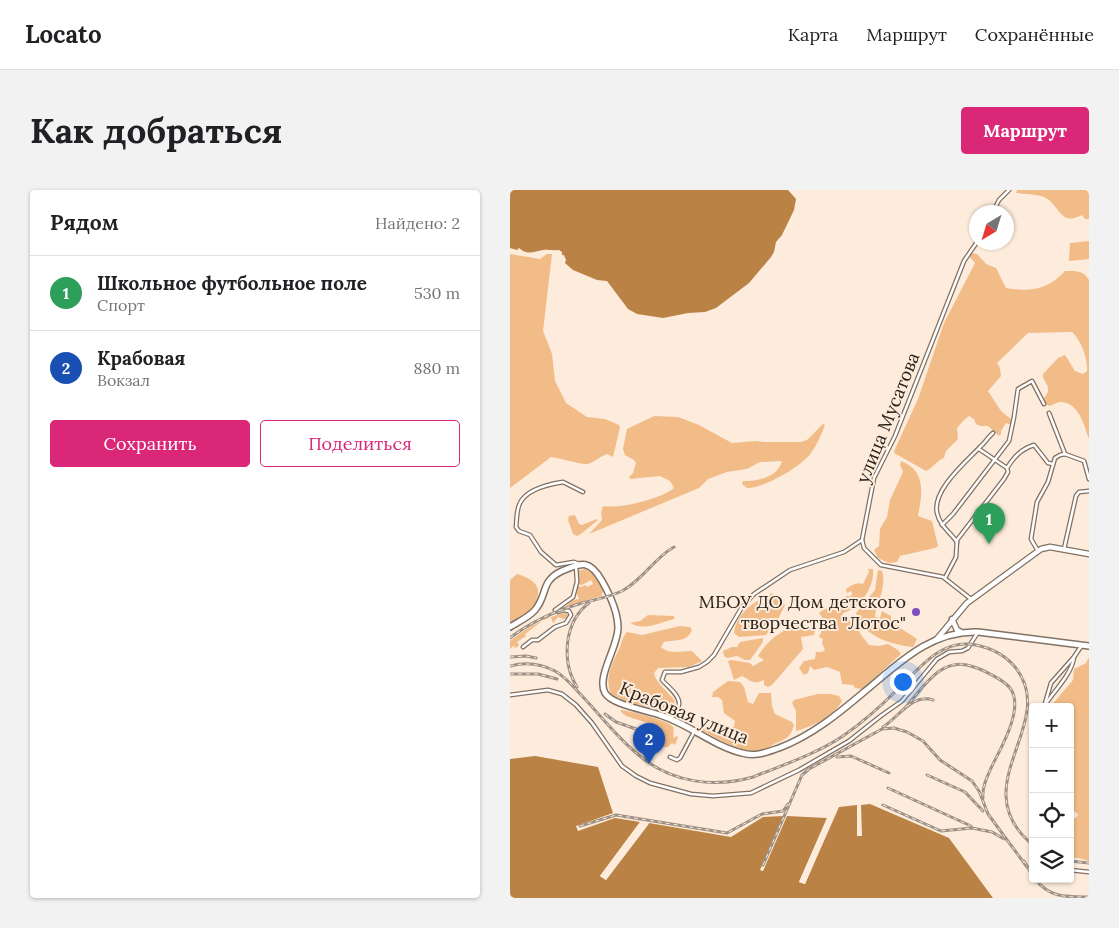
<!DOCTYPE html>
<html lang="ru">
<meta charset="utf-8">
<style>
:root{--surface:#fff;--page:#f2f2f2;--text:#202124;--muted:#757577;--line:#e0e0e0;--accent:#db2777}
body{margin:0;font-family:Lora,serif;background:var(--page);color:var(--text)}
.controls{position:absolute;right:15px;bottom:15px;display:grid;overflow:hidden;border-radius:5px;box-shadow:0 1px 4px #0004}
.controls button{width:45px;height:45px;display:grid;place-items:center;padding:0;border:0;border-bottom:1px solid var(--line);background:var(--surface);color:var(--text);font:25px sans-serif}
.compass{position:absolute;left:459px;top:15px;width:45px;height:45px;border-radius:50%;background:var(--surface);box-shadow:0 1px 4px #0004;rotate:218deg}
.you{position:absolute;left:392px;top:491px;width:18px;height:18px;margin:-12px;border:4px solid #fff;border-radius:50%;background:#1a73e8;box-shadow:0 0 0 8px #1a73e833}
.badge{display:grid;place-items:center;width:32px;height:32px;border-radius:50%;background:var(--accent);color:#fff;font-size:16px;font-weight:700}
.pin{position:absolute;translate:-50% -41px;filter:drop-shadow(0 1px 2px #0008)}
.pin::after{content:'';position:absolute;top:26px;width:18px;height:15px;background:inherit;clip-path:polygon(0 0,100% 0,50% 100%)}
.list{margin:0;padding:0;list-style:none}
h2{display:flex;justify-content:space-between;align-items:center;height:65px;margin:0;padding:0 20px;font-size:21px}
h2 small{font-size:16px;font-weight:400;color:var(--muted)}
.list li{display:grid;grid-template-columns:32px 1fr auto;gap:15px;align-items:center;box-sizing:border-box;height:75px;padding:0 20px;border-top:1px solid var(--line)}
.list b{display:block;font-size:19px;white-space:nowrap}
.list p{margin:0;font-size:16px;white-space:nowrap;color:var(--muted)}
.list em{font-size:16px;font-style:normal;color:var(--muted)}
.actions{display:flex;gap:10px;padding:15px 20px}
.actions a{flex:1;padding:11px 0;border:1px solid var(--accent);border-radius:5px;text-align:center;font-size:18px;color:var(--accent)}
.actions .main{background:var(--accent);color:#fff}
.icon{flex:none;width:28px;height:28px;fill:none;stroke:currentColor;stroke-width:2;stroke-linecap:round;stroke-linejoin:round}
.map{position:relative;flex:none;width:579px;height:708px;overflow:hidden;border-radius:5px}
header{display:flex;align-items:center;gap:30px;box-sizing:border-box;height:70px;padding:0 25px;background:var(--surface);border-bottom:1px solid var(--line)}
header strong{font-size:24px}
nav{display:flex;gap:28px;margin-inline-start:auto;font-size:18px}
.intro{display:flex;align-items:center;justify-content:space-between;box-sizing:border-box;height:120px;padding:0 30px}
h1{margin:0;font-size:35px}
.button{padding:12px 22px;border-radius:5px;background:var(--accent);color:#fff;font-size:18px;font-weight:700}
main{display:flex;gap:30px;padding:0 30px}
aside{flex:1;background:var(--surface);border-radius:5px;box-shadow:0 1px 4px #0004}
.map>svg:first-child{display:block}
.green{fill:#f2bc88}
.water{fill:#bb8246}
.pier{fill:#fdebdb}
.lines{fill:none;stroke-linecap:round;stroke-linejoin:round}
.street-casing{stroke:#817163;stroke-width:5}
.secondary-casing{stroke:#817163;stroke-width:7}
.primary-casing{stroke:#817163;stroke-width:8}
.street{stroke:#fff;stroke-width:2.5}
.secondary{stroke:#fff;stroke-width:4.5}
.primary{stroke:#fff;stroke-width:5}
.rail-casing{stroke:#9d9085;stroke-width:3}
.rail{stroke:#fdebdb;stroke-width:1;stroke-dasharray:4;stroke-linecap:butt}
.poi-dot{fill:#7f4cc3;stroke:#fdebdb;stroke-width:2}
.labels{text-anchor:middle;stroke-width:4;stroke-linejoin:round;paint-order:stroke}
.street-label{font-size:18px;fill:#28221c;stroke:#fdebdb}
.poi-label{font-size:18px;fill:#28221c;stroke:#fdebdb;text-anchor:end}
</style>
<header>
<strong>Locato</strong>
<nav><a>Карта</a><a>Маршрут</a><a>Сохранённые</a></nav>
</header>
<div class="intro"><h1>Как добраться</h1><a class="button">Маршрут</a></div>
<main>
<aside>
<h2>Рядом<small>Найдено: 2</small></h2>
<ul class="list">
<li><span class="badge" style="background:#2e9e5b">1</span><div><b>Школьное футбольное поле</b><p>Спорт</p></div><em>530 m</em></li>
<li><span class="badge" style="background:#1a4fb4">2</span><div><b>Крабовая</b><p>Вокзал</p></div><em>880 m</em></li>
</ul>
<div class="actions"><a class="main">Сохранить</a><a>Поделиться</a></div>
</aside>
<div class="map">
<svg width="579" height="708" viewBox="0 0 579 708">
<rect width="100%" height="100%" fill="#fdebdb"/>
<!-- green -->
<g class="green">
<path d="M507 0H579V29H575L572 25C549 37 550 14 534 7 526 4 514 4 506 3Z"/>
<path d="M579 51V69L559 71 560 53Z"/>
<path d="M462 63 467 64 476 74 486 78 496 98C520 102 538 100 555 81 566 81 573 80 579 90V249C574 235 569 212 550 212 547 212 543 215 539 216 527 208 539 207 538 199 538 193 532 190 533 184L548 168 555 165 565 181 573 184 577 181C578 169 571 150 562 142L518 143 487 173 490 178 491 186 478 201 491 221 502 230V235L496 233 491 241V244L489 246 478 236H470L466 234 464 229 459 226 453 231 447 238 448 249 436 261 434 268C425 272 423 278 416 281L384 263 385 259 408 209 434 133 465 73 459 66Z"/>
<path d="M0 64 30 69 37 64H42L33 141 42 164 45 191 56 213 77 227 95 229 109 235 110 237 103 267 97 264C91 266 84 272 78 274 72 275 50 268 41 267L0 298Z"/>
<path d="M144 226 168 227 189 235 222 253 247 251 254 252H291L297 250 313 234 315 235C311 245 307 255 301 263 292 276 253 299 237 298L232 294 233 291C248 291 267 288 272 271L250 272 237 279 217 282 198 289 189 298 79 344 92 330 91 323 93 316C110 319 151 309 164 298L160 291 150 286 120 289 119 287 123 283 126 273 124 270 115 265 113 259 117 239Z"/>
<path d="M391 271C417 281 412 304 408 326L422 331 428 356 425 358 390 366 387 372 379 373 368 368 364 360 369 356 370 339 377 327 380 310 393 282 390 275Z"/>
<path d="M65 325 69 334 72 335 87 329 88 330 71 344 67 346 63 344 58 330 59 326Z"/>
<path d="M75 379C86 383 89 393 94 402L92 403V406L55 417 63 410 69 409 66 402 67 395 71 397 76 395 77 397 83 394 81 390 72 395 67 394V381Z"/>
<path d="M358 379H363C365 397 350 418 333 423L332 426 346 435 351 445 359 455 368 456 378 454 388 460 391 464 352 499 345 498 343 495 332 494 330 482 317 477 304 480 300 476 298 483 294 485 289 478 294 471 305 469 306 462H312L315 460 312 453 313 449 309 447 312 440H317L319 437 309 423C316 416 326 418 334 414L336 406H341L342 404 341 401 337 403 336 399C342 395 346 392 353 394L359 382Z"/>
<path d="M368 380 372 381C377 397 367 411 365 427L370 428 372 421 381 426V432L407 449 403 457C382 455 352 446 346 423L365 400Z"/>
<path d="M7 384C20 388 32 394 27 409 26 414 23 419 18 422 12 426 6 429 0 433V390Z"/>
<path d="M263 403 262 407H267L275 415 268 429 262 430 258 442 256 445 229 447 224 443C227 422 244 411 263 403Z"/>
<path d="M55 423 58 424 57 430 48 427 43 433 41 427 36 428 15 444 16 446 7 452 9 455 6 458 3 456 0 459V451C17 438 33 428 55 423Z"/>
<path d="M138 425 164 426V429C149 433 134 441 120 433L130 431Z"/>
<path d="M288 435 306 437 304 445 291 447 293 459 262 495 258 497 254 495V490C243 495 242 491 232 486L224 490 218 471 222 470 240 473 243 476 254 470 248 466C256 452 272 439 288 435Z"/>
<path d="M170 436 180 437 182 440C176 453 167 449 154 452L151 457C160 465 171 461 182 461L192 471 179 477 148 478 144 483C146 494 159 502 165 511L160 523 115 511 101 504C94 487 103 472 110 457 112 451 113 446 117 442L132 445Z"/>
<path d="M253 448V452L240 470H235L227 466 217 468 214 466 213 461 222 457H227L230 452Z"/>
<path d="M579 467V671L569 668H560V630L567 627 568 624 560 618V517H540L563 490 564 479 576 473Z"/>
<path d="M218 491 230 492 234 497 238 512 243 514 249 503H261L262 516 265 524 282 532 284 535C281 546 277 549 266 553 261 556 254 560 248 561 229 563 206 547 189 539L191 537 195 539 218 540 221 539 224 536 225 531 214 523 212 510 208 507H202L203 502Z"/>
<path d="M308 504H321L329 506 332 511C323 527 303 536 286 541V521L282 513 284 510Z"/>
<path d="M111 520C119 521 159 530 163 537 164 540 163 545 164 549L166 546 168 547 165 555 162 553 158 557H149L150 554 144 551 149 549 152 540 150 537 116 526 111 522Z"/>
</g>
<!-- water -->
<g class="water">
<path d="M0 0H278L286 9 284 20 272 45 266 52 264 62 261 67 239 93 206 118 195 122 178 123 153 128 127 124 118 119 97 91 87 90 63 80 55 73 56 70 54 65H52V62L49 60C44 61 38 59 33 60 24 62 16 65 9 58L7 60 0 58Z"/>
<path d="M25 566 88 577 103 623 66 636 68 641 105 628 130 632 90 686 96 690 139 633 221 647 253 627 273 626 250 680 253 681 277 626 317 628 289 692 295 694 329 617 347 615V646H352L351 615 360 614 439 648 483 708H0V569Z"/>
</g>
<!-- pier -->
<g class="pier">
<path d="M317 628 319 629 293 691 320 629 322 630 295 694 289 692Z"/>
<path d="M130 632H133L132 635 93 686 95 687 136 633H139L138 635 96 690 90 686Z"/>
</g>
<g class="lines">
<defs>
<g id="street">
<path d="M483 22 489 10 499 0"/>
<path d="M539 223 555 264"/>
<path d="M469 259 497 278"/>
<path d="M432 335 443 324 499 251 504 227 508 199 522 191 534 214"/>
<path d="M447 352C440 342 430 336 427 323 422 300 456 272 470 257 475 253 478 247 483 243"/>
<path d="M554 359 566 306 569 302 579 301"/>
<path d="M528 361 521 349 527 312 538 292 545 268 550 265 555 264 574 271 579 289"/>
<path d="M69 374 64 372 46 375 31 362 20 345 9 341 6 337C7 329 6 321 10 313 17 299 40 294 53 292L73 302"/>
<path d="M435 388 446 367 447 350 494 289 498 282 497 278C504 267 511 259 524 255L538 273 543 274"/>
<path d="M461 409 433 387 371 375 354 358 352 350 364 288 385 246 454 71 467 52"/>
<path d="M13 457 22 450H28L45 437 56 433 61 425 59 421 54 420 48 422 45 420 63 407 67 392 66 376"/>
<path d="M0 505 38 500 52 504 66 515 82 533 112 576 126 586 140 593 181 604 203 606 241 603 289 580 339 551 372 525 392 511 427 469 439 462 452 461 458 458 468 442"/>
<path d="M535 515C544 501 562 484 564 467"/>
<path d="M534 517 541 493 564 467 572 455"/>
<path d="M161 529C164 524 169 519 169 514 170 505 157 496 152 490L155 482H171L189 477 197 472 204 465 232 417 244 404 280 380 334 362 352 350"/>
<path d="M160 567 167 570 170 568 184 542"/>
<path d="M560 680 579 682"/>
</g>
<g id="secondary">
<path d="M442 429 447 440 451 442"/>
<path d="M426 450 457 413 531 359 540 357 579 364"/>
</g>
<path id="primary" d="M0 437C8 432 19 427 25 420 38 405 30 391 52 381 73 372 80 370 92 391 100 405 108 422 108 438 108 457 86 487 95 503 102 515 137 520 150 525 179 534 203 556 232 563 246 567 257 562 269 558 301 546 328 524 354 502 388 474 421 440 468 442L579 456"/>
</defs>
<!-- street casing -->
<use href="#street" class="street-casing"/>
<!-- secondary casing -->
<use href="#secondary" class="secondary-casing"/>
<!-- primary casing -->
<use href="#primary" class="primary-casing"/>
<!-- street -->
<use href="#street" class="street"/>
<!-- secondary -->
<use href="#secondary" class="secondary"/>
<!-- primary -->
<use href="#primary" class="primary"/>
<defs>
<g id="rail">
<path d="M0 448C22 431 45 421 72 413 85 410 99 407 112 401 133 390 144 368 164 357"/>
<path d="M0 467 16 466 26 468"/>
<path d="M0 476C15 472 31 474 45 481 56 487 64 498 73 507 92 527 109 550 131 567 163 593 205 598 243 587 273 575 306 564 333 546 352 533 371 516 388 499 410 478 431 448 466 455 481 458 495 465 505 477 551 533 451 596 523 655"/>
<path d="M0 484H28L47 489"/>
<path d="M67 497C51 471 54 432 79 413"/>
<path d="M395 518C413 498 432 464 464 477 473 480 494 490 500 498 515 517 491 558 482 576 477 587 472 597 473 608"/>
<path d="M95 524 106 532 126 539"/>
<path d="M373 537C389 527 402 503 423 510"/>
<path d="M327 567 341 566 379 583"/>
<path d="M417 585 455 602 473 621"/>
<path d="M378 598 461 636"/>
<path d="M373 615 431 641 462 638 482 642 494 649"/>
<path d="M70 636 106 625 217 643 252 624 273 621 278 614"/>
<path d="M514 671 523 686"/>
<path d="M560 671 579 673"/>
<path d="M253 675 292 585 299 579 372 539 384 538 397 542 413 551 430 570 462 591 469 601 478 624 517 677"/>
<path d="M525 689C540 708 556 707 579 707"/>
</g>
</defs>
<!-- rail casing -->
<use href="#rail" class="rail-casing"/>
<!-- rail -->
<use href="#rail" class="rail"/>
</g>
<!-- markers -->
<circle class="poi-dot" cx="406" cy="422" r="5"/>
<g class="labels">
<!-- street labels -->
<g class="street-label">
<text transform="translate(378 228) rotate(-68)" y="6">улица Мусатова</text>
<text transform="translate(174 523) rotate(22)" y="6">Крабовая улица</text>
</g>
<!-- poi labels -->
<g class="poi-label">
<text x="396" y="418">МБОУ ДО Дом детского<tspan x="396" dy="21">творчества "Лотос"</tspan></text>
</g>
</g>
</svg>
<div class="controls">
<button>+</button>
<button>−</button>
<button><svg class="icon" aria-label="locate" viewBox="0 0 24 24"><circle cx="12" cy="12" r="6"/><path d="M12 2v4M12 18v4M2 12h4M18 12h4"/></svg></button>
<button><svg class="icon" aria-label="layers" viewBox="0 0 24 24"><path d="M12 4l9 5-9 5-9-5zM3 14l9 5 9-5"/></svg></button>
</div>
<svg class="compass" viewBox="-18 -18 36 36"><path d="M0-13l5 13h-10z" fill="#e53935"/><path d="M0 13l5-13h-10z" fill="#757577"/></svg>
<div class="you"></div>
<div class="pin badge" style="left:479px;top:354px;background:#2e9e5b">1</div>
<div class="pin badge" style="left:139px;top:574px;background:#1a4fb4">2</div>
</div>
</main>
